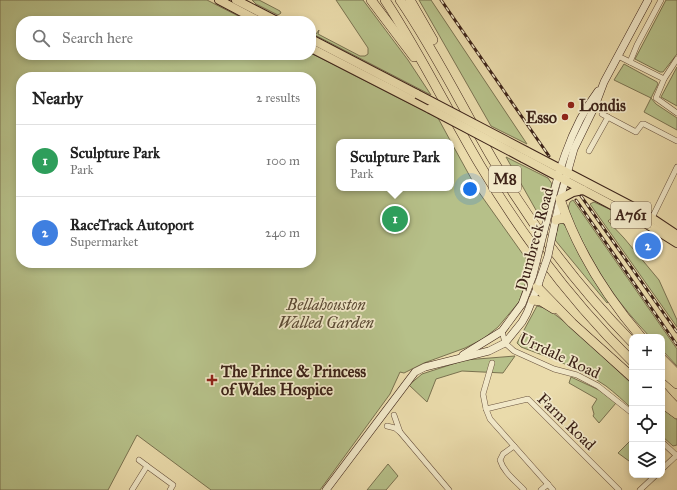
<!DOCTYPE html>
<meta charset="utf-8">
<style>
:root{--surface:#fff;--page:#f6f6f6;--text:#222;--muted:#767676;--line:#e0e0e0;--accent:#d93025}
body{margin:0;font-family:"IM FELL Great Primer",serif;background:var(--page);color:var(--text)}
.controls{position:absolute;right:12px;bottom:12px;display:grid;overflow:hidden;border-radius:8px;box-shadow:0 2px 6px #0003}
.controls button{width:36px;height:36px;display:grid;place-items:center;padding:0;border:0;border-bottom:1px solid var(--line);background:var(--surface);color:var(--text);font:20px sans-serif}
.you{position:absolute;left:470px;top:189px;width:14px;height:14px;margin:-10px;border:3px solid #fff;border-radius:50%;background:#1a73e8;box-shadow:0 0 0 6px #1a73e833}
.badge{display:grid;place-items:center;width:26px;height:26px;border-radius:50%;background:var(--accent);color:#fff;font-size:13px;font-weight:700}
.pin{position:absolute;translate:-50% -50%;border:2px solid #fff;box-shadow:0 1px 4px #0006}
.popup{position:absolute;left:336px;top:139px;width:118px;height:52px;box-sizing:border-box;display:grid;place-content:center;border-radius:8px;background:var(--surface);filter:drop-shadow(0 1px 3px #0005);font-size:13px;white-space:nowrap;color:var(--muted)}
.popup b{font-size:15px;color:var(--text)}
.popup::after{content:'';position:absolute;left:50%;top:100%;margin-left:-8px;border:8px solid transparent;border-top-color:var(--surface)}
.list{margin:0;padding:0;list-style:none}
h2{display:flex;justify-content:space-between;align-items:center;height:52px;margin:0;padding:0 16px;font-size:17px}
h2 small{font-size:13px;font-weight:400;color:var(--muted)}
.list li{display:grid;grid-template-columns:26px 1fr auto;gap:12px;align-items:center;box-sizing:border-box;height:72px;padding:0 16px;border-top:1px solid var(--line)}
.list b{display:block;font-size:15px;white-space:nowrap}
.list p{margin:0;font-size:13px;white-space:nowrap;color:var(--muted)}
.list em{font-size:13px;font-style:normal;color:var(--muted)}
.icon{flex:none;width:22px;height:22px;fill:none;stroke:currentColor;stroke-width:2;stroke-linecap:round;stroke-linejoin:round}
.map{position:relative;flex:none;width:677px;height:490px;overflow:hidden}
.search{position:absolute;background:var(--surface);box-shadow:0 2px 6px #0003;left:16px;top:16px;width:300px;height:44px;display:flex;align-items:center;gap:10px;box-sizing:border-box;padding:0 14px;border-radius:16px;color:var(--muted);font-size:15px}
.panel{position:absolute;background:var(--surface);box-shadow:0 2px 6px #0003;left:16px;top:72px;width:300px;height:196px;border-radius:16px}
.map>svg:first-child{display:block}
.green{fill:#b6c089;stroke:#7a7250;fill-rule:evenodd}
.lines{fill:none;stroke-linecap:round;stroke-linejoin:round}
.street-casing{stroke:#68513d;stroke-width:6}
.secondary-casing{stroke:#3d2318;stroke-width:8}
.primary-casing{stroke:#3d2318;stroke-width:10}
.highway-casing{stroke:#3d2318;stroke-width:10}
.street{stroke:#f1e8c8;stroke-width:5}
.secondary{stroke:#f1e8c8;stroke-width:7}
.primary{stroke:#eadbab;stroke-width:8}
.highway{stroke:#eadbab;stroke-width:9}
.rail-casing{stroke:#3d2318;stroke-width:3}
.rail{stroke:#f1e8c8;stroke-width:1.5;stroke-dasharray:4.5;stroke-linecap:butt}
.secondary-bridge-casing{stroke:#3d2318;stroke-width:8;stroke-linecap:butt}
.primary-bridge-casing{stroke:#3d2318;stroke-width:10;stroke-linecap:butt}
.secondary-bridge{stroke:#f1e8c8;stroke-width:7}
.primary-bridge{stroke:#eadbab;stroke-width:8}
.poi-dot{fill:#8f2418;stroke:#f1e8c8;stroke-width:1.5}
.labels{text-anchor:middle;stroke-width:3.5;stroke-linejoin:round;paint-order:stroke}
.shield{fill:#f1e8c8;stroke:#735e4d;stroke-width:1}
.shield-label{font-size:15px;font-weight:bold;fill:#3d2318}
.poi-label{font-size:16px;font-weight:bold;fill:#3d2318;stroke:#f1e8c8;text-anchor:start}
.street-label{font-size:16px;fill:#3d2318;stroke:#f1e8c8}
.park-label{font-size:16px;font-style:italic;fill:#5b4a34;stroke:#f1e8c8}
</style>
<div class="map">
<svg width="677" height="490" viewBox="0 0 677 490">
<rect width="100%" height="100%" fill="#eadbab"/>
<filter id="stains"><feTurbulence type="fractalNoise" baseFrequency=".005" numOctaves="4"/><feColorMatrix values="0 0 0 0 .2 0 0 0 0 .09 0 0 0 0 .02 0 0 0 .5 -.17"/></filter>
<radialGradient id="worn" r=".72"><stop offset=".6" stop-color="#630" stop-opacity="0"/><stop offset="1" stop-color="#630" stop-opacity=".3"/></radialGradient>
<!-- green -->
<g class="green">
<path d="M0 0H207L248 21H21V55H311V53L438 118 451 142H339V188H451V142L478 191 527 260 529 269 525 284 519 302 498 327 483 339 465 348 424 363 404 373 400 372 390 394 320 490H211L137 435 108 490H0ZM21 77H311V263H21Z"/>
<path d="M252 0H259L280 11 281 13 278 15 256 4Z"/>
<path d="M336 0H363L408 60 431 95 311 33V31L316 34 319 30 318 34 360 56H365L368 54V48Z"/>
<path d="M419 0H431L527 144 491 126Z"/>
<path d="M666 0H677V54L663 72H660L635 59Z"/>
<path d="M624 64 657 82 658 84 651 98 656 104 677 118V130L644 112 651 98 614 80Z"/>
<path d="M677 67V106L661 97Z"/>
<path d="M506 157 548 178 552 184 541 219Z"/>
<path d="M573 200 677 349V366L662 350V337H650C635 321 621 305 609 287 593 263 580 237 567 212L570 202Z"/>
<path d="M594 202 618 213 608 221 624 238 659 280 677 320V327L590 204Z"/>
<path d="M562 222 566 227 610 301 607 303 555 240 559 223Z"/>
<path d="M537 306 548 309 571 327 632 384V409C624 401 615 393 606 386 580 368 550 358 521 347L517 343Z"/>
<path d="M515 356 503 373 462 371 436 379 427 402 409 385 422 374 465 360Z"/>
<path d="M571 377 599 390 616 403 599 423 593 416 594 414 592 407 597 399 569 383Z"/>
<path d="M662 408 677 420V445L673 446 662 436Z"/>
<path d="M632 439V458L629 461 618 453Z"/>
<path d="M388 464 398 476 386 490H367Z"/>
</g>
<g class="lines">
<defs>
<g id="street">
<path d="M618 56 664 79"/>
<path d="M677 59 664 79 656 98 677 113"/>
<path d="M630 62 637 45 661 0"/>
<path d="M602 114 636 132 642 124H644L677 141"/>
<path d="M589 151 608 117"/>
<path d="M652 218 677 167"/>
<path d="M502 331 505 343 514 351 554 369 577 375 598 386 632 413"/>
<path d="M492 363 483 394 486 409 490 419 553 490"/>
<path d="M486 409 528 399 619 490"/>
<path d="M387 426 395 428 400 432 394 415"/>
<path d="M400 432 449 490"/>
<path d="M662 442 677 456"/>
<path d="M514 446 503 454 500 460C504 473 516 481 524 490"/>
<path d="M147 466 173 485 170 490"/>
<path d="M662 469 677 455"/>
<path d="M132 490 147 466 139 460"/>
<path d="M541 490 548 484"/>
<path d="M640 490 656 475"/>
</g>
<g id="secondary">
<path d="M546 223C557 177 569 129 598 91"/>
<path d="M553 232 560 199 574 149 595 106 604 82 648 0"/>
<path d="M463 355 502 331 522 304 533 275"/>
<path d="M326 490 415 372 425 367 489 351 505 343 522 322 527 313 539 283"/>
</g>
<g id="primary">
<path d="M219 0 259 21"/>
<path d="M236 0 277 21"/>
<path d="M311 39 417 94"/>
<path d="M311 48 430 109"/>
<path d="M526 151 641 211 677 235"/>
<path d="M523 158 642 221 677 243"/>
<path d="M560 199 573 192 583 190"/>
</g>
<g id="highway">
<path d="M371 0 414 57"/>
<path d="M385 0C420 53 448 111 480 165 523 237 573 303 632 361"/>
<path d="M400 0C435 51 462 107 493 160 532 226 578 287 632 342"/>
<path d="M410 0 433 40"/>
<path d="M560 199C577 250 606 296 641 337"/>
<path d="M556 220 563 218 567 220"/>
<path d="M537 287 572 323 632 377"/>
<path d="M533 300 541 301 554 309"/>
<path d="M662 359 677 374"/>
<path d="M662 371 677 384"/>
<path d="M662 392 669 400 677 408"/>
<path d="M662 403 677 414"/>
</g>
</defs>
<!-- street casing -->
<use href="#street" class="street-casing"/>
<!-- secondary casing -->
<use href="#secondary" class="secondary-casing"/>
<!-- primary casing -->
<use href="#primary" class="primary-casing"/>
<!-- highway casing -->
<use href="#highway" class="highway-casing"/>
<!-- street -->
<use href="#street" class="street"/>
<!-- secondary -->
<use href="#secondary" class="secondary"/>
<!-- primary -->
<use href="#primary" class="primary"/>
<!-- highway -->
<use href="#highway" class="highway"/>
<defs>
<g id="rail">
<path d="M441 0 549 156"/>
<path d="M581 196 677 332"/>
<path d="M576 200 677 345"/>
</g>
</defs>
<!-- rail casing -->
<use href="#rail" class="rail-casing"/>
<!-- rail -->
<use href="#rail" class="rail"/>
<defs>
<g id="secondary-bridge">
<path d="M533 275 546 223"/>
<path d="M539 282 548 256 553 232"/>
</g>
<g id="primary-bridge">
<path d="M417 94 526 151"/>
<path d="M430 109 523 158"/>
</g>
</defs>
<!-- secondary-bridge casing -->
<use href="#secondary-bridge" class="secondary-bridge-casing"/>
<!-- primary-bridge casing -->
<use href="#primary-bridge" class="primary-bridge-casing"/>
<!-- secondary-bridge -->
<use href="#secondary-bridge" class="secondary-bridge"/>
<!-- primary-bridge -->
<use href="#primary-bridge" class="primary-bridge"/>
</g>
<!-- markers -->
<g class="poi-dot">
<circle cx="571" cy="105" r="4"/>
<circle cx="565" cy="117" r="4"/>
<path d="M210 374h4v4h4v4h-4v4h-4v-4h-4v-4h4z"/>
</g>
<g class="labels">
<!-- shield labels -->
<g class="shield">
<rect x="489" y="166" width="32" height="26" rx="3"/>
<rect x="611" y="202" width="40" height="26" rx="3"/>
</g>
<g class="shield-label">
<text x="505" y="184">M8</text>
<text x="631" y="220">A761</text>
</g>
<!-- poi labels -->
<g class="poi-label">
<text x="579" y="111">Londis</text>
<text x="557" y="123" text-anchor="end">Esso</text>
<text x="221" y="377">The Prince &amp; Princess<tspan x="221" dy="18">of Wales Hospice</tspan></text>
</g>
<!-- street labels -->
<g class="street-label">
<text transform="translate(534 239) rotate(-75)" y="6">Dumbreck Road</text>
<text transform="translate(560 355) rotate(25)" y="6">Urrdale Road</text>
<text transform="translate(567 421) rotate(44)" y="6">Farm Road</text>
</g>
<!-- park labels -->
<g class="park-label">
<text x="326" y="310">Bellahouston<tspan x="326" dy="18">Walled Garden</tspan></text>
</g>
</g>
<rect width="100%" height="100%" filter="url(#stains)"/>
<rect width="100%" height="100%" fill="url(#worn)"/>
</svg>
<div class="controls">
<button>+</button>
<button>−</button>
<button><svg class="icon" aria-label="locate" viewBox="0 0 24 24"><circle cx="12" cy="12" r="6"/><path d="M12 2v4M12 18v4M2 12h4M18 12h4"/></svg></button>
<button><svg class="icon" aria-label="layers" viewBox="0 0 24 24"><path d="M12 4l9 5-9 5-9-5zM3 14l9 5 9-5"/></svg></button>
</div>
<div class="you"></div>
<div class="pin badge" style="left:395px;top:219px;background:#2e9e5b">1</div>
<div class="popup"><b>Sculpture Park</b>Park</div>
<div class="pin badge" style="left:648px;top:246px;background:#3f7fe0">2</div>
<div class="search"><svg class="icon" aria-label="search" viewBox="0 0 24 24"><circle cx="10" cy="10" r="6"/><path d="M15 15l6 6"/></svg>Search here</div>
<section class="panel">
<h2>Nearby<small>2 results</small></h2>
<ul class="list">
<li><span class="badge" style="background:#2e9e5b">1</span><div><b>Sculpture Park</b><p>Park</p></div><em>100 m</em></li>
<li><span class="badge" style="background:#3f7fe0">2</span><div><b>RaceTrack Autoport</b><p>Supermarket</p></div><em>240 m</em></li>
</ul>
</section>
</div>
